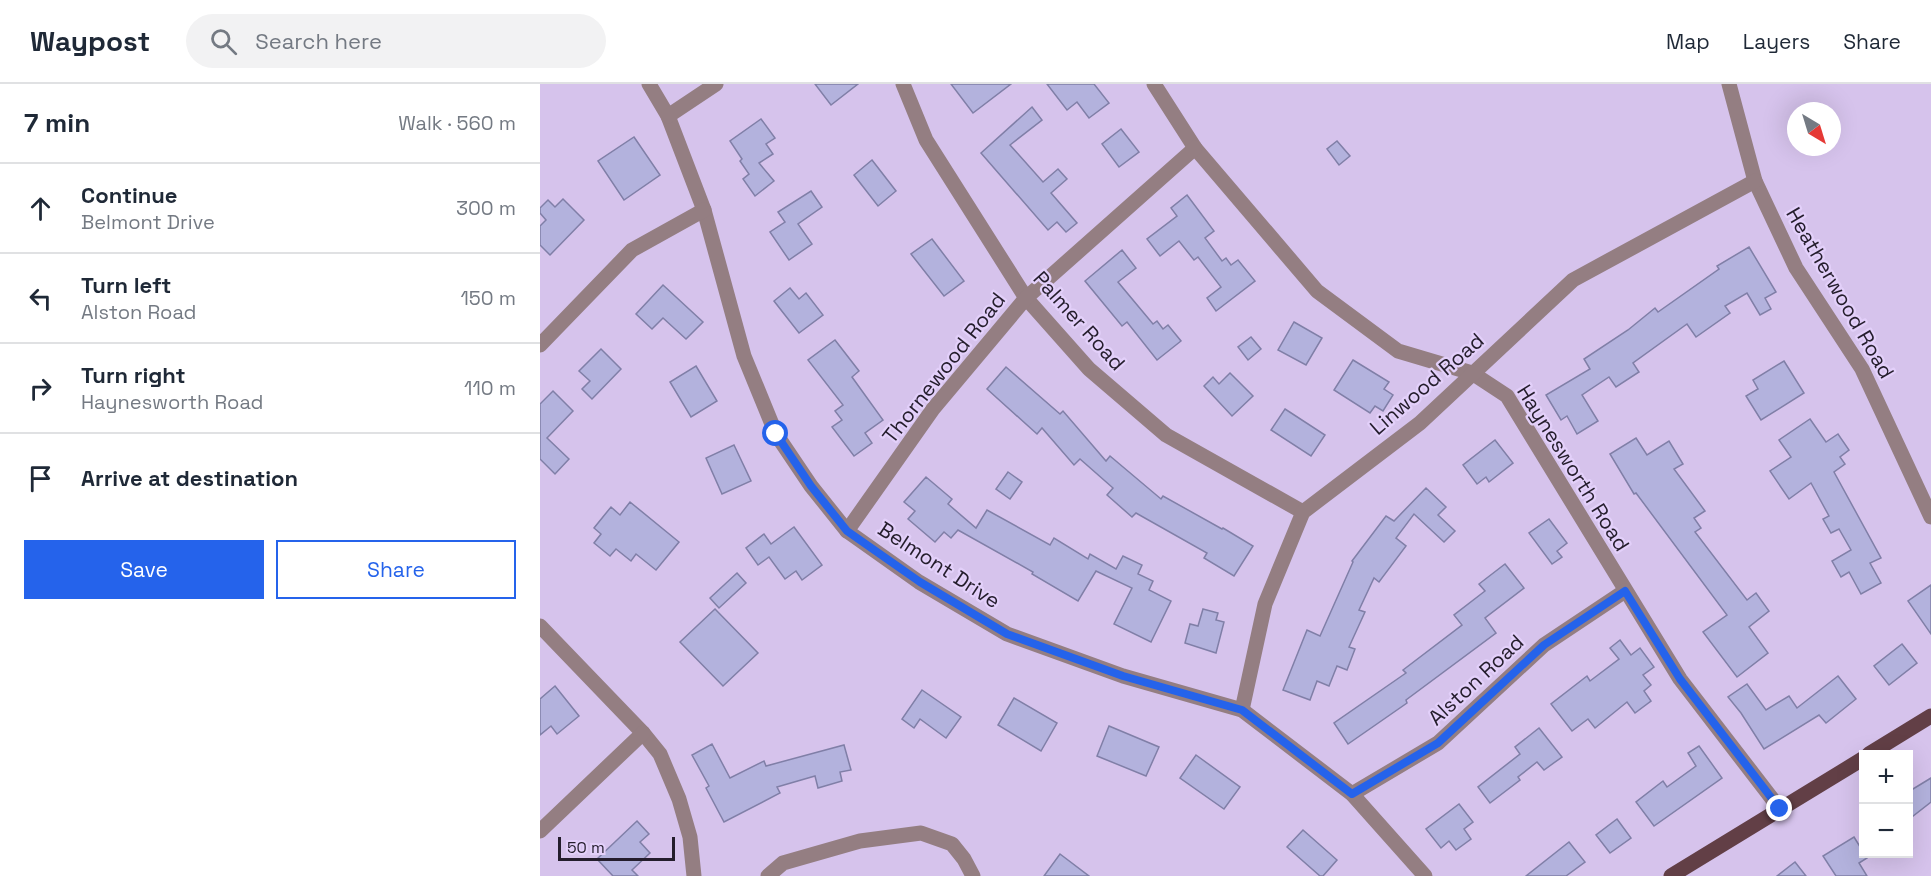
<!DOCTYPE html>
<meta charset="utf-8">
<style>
:root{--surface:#fff;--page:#f2f2f3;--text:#1f2937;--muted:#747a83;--line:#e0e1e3;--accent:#2563eb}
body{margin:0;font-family:"Space Grotesk",sans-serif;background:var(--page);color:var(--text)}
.controls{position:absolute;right:18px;bottom:18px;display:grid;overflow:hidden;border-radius:0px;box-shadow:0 6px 24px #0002}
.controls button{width:54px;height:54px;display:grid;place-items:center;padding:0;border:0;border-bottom:2px solid var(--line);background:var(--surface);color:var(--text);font:30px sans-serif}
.compass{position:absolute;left:1247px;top:18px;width:54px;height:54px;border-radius:50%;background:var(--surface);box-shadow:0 6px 24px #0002;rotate:142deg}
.scale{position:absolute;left:18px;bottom:15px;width:117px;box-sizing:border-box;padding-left:6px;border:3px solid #241d2c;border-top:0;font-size:16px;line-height:21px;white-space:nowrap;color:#241d2c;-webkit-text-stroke:4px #e3d0fa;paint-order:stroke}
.stop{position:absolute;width:18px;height:18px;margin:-14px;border:4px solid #2563eb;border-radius:50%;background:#fff}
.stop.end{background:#2563eb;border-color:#fff;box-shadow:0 2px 6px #0008}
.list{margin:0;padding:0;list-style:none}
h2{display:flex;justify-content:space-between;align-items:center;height:78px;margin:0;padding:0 24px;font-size:26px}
h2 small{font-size:20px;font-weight:400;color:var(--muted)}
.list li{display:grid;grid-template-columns:39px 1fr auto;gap:18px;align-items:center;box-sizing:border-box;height:90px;padding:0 24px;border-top:2px solid var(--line)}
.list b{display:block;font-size:22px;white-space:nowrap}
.list p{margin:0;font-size:20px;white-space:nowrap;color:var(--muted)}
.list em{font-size:20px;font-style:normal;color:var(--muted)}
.actions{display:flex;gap:12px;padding:18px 24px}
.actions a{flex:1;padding:14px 0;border:2px solid var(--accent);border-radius:0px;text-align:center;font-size:21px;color:var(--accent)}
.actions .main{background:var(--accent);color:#fff}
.icon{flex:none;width:33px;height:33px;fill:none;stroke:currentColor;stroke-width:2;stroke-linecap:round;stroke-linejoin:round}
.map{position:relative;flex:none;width:1391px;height:792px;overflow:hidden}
header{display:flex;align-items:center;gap:36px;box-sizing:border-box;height:84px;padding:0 30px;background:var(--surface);border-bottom:2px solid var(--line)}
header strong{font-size:28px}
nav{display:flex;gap:33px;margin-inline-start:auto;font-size:21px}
.search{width:420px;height:54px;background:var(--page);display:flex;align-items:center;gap:15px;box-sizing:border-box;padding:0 21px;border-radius:33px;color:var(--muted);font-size:22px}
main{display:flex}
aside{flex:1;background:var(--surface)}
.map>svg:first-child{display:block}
.building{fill:#b3b2dd;stroke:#807fa7;stroke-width:1.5}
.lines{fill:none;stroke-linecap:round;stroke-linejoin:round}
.minor{stroke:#947e82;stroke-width:15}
.major{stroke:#623f46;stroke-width:15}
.route{stroke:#2563eb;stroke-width:8}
.labels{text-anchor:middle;stroke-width:4.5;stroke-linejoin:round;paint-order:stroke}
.street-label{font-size:21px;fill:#241d2c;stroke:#e3d0fa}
</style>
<header>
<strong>Waypost</strong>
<div class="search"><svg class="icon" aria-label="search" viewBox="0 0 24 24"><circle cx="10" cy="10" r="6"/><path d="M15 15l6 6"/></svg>Search here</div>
<nav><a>Map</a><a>Layers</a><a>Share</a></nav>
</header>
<main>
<aside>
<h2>7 min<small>Walk · 560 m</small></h2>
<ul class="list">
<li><svg class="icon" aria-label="ahead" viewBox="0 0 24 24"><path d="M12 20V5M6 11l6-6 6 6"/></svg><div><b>Continue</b><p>Belmont Drive</p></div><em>300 m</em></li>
<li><svg class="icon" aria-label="left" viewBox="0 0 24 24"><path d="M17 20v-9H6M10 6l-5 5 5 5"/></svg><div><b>Turn left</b><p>Alston Road</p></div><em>150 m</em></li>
<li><svg class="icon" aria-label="right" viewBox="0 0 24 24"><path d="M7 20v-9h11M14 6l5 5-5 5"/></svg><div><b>Turn right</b><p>Haynesworth Road</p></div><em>110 m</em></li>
<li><svg class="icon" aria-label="arrive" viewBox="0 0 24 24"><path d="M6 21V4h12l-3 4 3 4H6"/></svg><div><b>Arrive at destination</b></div></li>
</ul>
<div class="actions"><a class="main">Save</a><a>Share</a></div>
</aside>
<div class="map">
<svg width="1391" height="792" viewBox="0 0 1391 792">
<rect width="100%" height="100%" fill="#d6c3ec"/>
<!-- building -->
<g class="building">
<path d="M275 0H318L291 21Z"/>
<path d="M411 0H471L433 29Z"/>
<path d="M507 0H554L569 19 549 34 537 18 527 26Z"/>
<path d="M492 23 502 36 470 61 503 98 518 85 527 95 511 109 537 139 526 148 517 138 508 146 441 69Z"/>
<path d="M221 35 235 54 226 60 233 70 219 79 234 97 215 112 203 95 209 90 200 77 202 75 190 57Z"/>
<path d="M581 45 599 68 579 83 562 60Z"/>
<path d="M94 53 120 91 84 116 58 77Z"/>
<path d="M797 57 810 72 799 81 787 65Z"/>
<path d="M332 76 356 107 338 122 314 91Z"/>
<path d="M271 107 282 123 258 140 272 160 249 176 230 148 245 138 238 128Z"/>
<path d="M647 111 674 147 665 154 682 177 686 174 691 181 698 176 715 197 676 227 667 214 681 203 658 173 654 176 639 157 620 172 607 155 637 132 631 124Z"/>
<path d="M23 115 44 136 10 171 0 161V142L6 136 0 129V124L8 116 15 123Z"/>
<path d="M392 155 424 197 404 212 371 170Z"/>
<path d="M1209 163 1236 208 1225 214 1231 225 1220 231 1207 209 1185 222 1190 229 1156 253 1147 240 1093 279 1099 288 1076 303 1069 293 1042 311 1058 337 1037 350 1027 332 1021 336 1006 311 1050 285 1044 275 1088 246 1115 224 1118 228 1179 185 1177 182Z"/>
<path d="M582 166 596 184 578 198 613 240 617 237 623 245 628 241 641 257 617 276 587 238 582 242 545 197Z"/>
<path d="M123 201 163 238 146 255 123 234 112 245 96 230Z"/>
<path d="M250 204 259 215 266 209 283 231 259 249 234 217Z"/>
<path d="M754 238 782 254 766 281 738 266Z"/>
<path d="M711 253 721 265 708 276 698 263Z"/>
<path d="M295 256 319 287 312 293 343 336 325 349 332 359 314 372 292 343 302 336 295 327 303 321 268 276Z"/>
<path d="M61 265 81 285 52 315 42 305 50 297 39 287Z"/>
<path d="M813 276 849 298 844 305 853 311 843 327 835 322 830 329 794 306Z"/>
<path d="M1244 277 1264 309 1221 336 1206 312 1218 305 1213 296Z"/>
<path d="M156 282 177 317 151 333 130 298Z"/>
<path d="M466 283 520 330 523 327 566 377 570 372 621 415 623 412 682 445 683 444 713 462 694 492 664 474 667 469 596 429 592 433 567 411 573 404 540 375 534 381 502 344 497 350 447 305Z"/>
<path d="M690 289 713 312 692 332 664 302 673 293 679 300Z"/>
<path d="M13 307 33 327 7 354 29 375 15 390 0 375V320Z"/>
<path d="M745 325 785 351 771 372 731 346Z"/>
<path d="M1270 335 1286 358 1298 350 1309 366 1300 373 1305 380 1294 388 1341 474 1330 479 1341 499 1321 510 1309 488 1301 493 1292 477 1311 466 1299 445 1291 449 1283 435 1289 432 1271 399 1249 415 1230 387 1251 373 1239 356Z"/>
<path d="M1096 354 1107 371 1129 357 1143 380 1134 385 1165 427 1154 434 1161 444 1155 448 1207 516 1216 509 1229 527 1209 543 1228 569 1197 593 1163 548 1187 531 1096 409 1094 410 1070 370Z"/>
<path d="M955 356 973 379 949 398 946 393 937 400 923 381Z"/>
<path d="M194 361 211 397 182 410 166 374Z"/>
<path d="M468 388 482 398 470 415 456 405Z"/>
<path d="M386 393 412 415 408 420 436 444 447 426 510 461 514 454 548 475 550 470 576 485 583 472 602 481 598 490 613 497 609 506 631 517 611 558 574 540 592 504 556 487 538 517 492 490 493 488 418 446 411 454 404 448 395 458 368 435 375 427 364 418Z"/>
<path d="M886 404 906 423 898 431 915 447 904 458 874 430 856 454 866 462 839 498 834 494 819 526 825 528 809 563 815 565 807 586 797 582 789 602 777 597 770 616 743 606 767 546 780 552 813 478 812 477 846 432 854 437Z"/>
<path d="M90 418 139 458 116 486 96 470 91 477 76 465 70 472 54 459 61 450 54 444 71 423 80 431Z"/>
<path d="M1009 435 1027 459 1017 467 1022 473 1012 480 989 449Z"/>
<path d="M254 443 282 481 262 496 256 487 245 495 229 473 218 481 206 464 224 450 231 460Z"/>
<path d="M965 480 984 504 945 534 956 549 866 616 867 619 808 660 794 639 866 589 863 586 922 541 914 531 945 507 939 500Z"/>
<path d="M197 489 206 499 179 524 170 514Z"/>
<path d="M1391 501V550L1368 517Z"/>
<path d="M175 525 218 569 183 602 140 558Z"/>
<path d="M663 525 678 529 676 536 684 538 676 569 645 559 650 540 658 542Z"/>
<path d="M1080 556 1091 571 1100 564 1114 583 1103 591 1111 601 1104 607 1111 617 1095 629 1087 618 1055 644 1048 635 1032 647 1011 620 1047 592 1050 597 1079 575 1070 564Z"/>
<path d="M1362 560 1377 579 1349 601 1334 582Z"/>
<path d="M1298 592 1316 615 1286 639 1279 631 1224 665 1201 629 1188 613 1207 600 1226 626 1249 612 1257 624Z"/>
<path d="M15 602 39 632 17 650 11 642 0 651V615Z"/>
<path d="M382 606 421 633 406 654 380 635 374 644 362 635Z"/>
<path d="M474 614 517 639 501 667 458 641Z"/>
<path d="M569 642 619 663 606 692 557 672Z"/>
<path d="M999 644 1022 673 1004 686 997 678 978 693 980 696 950 719 938 703 980 670 975 663Z"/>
<path d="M172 660 190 694 224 677 226 682 304 661 311 686 300 688 302 697 278 704 275 692 237 703 240 709 184 738 166 704 169 702 152 671Z"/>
<path d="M1159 662 1182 694 1114 742 1096 718 1123 697 1127 703 1156 682 1148 669Z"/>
<path d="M656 671 700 703 684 725 640 694Z"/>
<path d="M1391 694V718L1368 736V708Z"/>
<path d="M919 720 933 738 924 745 931 755 916 766 909 757 901 764 886 745Z"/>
<path d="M1077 735 1091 754 1070 769 1056 751Z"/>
<path d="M97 737 109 750 100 758 110 769 92 786 98 792H73L57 775Z"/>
<path d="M763 746 797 776 783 792H780L747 763Z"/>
<path d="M1314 753 1327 774 1319 779 1327 792H1296L1283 772Z"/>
<path d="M1029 758 1045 778 1026 792H986Z"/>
<path d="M520 770 549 792H504Z"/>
<path d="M1255 778 1266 792H1237Z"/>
</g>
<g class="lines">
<!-- minor -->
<g class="minor">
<path d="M109 0 128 32 164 126 204 272 236 350 271 402 307 447 379 498 467 550 583 592 702 626 812 710 885 792"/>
<path d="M363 0 386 56 486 214 549 285 626 351 763 428"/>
<path d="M614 0 655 64 777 207 858 267 932 289 967 312 1140 595 1240 725"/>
<path d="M1189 0 1215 97 1256 184 1322 285 1391 433"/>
<path d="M128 32 176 0"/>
<path d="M0 261 92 166 164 126"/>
<path d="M307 447 393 325 486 214 655 64"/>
<path d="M0 542 103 649 120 670 139 715 150 753 154 792"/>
<path d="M702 626 725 520 763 428 880 339 1033 196 1215 97"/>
<path d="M812 710 898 659 1004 561 1085 507"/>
<path d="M0 747 103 649"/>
<path d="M228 792 243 779 320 757 381 749 412 760 424 775 433 792"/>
</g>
<!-- major -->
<g class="major">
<path d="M1329 670 1391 632"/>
<path d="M1131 792 1324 674"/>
</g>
</g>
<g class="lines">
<!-- route -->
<path class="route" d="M236 350 271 402 307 447 380 498 467 550 583 592 702 626 812 710 898 659 1004 561 1085 507 1140 595 1240 725"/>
</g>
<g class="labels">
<!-- street labels -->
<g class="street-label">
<text transform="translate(1300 209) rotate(60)" y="7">Heatherwood Road</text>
<text transform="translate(539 237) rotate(48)" y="7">Palmer Road</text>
<text transform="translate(404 284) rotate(-52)" y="7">Thornewood Road</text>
<text transform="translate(887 300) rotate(-41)" y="7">Linwood Road</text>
<text transform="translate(1033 384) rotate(58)" y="7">Haynesworth Road</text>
<text transform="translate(399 481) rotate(33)" y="7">Belmont Drive</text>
<text transform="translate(936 596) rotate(-43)" y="7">Alston Road</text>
</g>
</g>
</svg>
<div class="controls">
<button>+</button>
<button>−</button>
</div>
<svg class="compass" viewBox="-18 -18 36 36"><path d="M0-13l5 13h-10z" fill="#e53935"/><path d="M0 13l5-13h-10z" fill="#747a83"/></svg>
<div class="scale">50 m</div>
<div class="stop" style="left:236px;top:350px"></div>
<div class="stop end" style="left:1240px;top:725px"></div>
</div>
</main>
